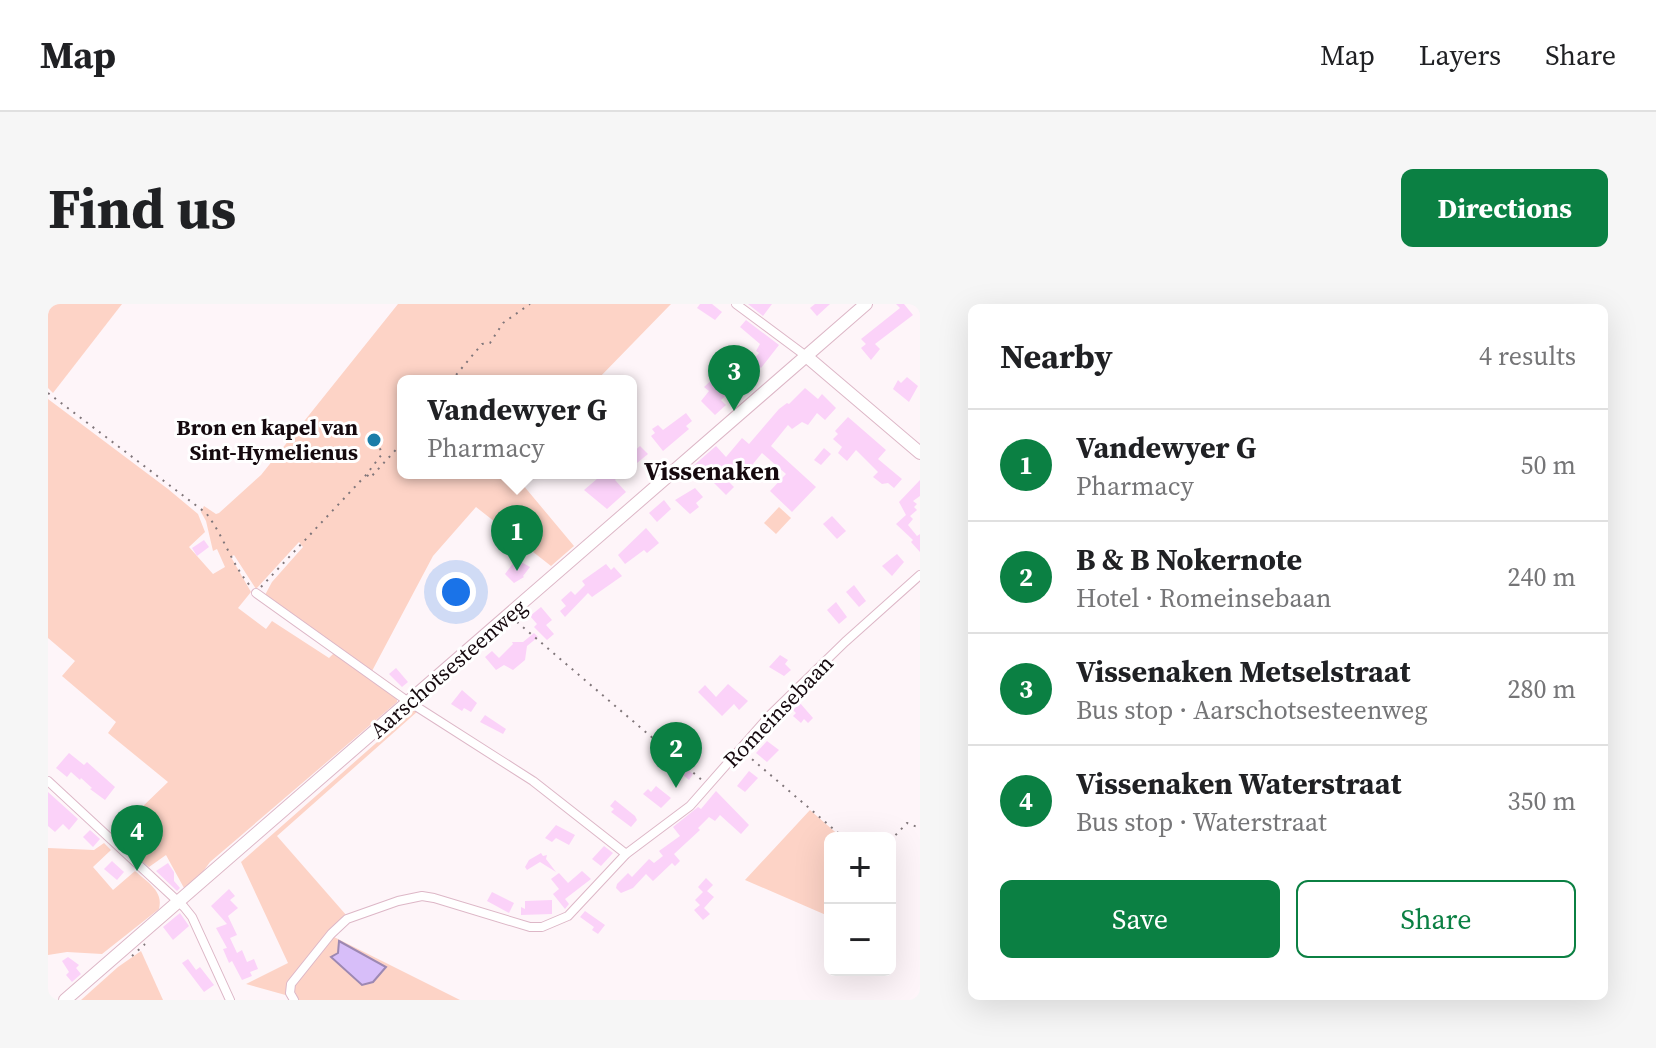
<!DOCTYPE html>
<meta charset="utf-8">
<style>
:root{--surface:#fff;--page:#f6f6f6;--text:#202124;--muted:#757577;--line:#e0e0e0;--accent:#0b8043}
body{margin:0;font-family:"Source Serif 4",serif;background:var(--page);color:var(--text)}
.controls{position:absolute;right:24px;bottom:24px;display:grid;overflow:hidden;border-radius:12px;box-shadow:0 8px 32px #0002}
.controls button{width:72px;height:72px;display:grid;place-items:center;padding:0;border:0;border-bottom:2px solid var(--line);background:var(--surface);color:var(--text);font:40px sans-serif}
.you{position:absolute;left:408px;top:288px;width:28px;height:28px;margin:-20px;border:6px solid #fff;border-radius:50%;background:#1a73e8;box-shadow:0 0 0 12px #1a73e833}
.badge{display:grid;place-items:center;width:52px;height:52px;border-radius:50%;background:var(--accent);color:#fff;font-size:26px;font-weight:700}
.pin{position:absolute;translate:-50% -66px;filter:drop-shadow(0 2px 4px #0008)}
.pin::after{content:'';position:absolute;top:42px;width:28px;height:24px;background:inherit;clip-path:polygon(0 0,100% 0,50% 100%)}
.popup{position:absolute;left:349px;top:71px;width:240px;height:104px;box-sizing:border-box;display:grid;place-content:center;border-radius:12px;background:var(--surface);filter:drop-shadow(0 2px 6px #0005);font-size:26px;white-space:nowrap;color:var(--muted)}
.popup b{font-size:30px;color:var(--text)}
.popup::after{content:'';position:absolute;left:50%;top:100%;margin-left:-16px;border:16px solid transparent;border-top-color:var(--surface)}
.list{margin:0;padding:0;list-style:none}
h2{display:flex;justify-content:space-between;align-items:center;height:104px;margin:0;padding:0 32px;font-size:34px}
h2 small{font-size:26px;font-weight:400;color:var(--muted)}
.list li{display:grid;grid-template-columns:52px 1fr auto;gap:24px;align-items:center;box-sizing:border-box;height:112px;padding:0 32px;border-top:2px solid var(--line)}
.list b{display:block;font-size:30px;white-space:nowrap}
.list p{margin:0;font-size:26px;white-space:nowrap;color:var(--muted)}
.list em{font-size:26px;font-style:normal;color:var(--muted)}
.actions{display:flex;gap:16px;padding:24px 32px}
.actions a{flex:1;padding:18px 0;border:2px solid var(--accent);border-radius:12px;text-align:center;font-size:28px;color:var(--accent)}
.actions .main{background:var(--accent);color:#fff}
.map{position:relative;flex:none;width:872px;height:696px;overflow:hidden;border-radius:12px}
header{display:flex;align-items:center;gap:48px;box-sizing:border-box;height:112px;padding:0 40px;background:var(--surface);border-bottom:2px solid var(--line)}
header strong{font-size:38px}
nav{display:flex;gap:44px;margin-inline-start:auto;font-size:28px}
.intro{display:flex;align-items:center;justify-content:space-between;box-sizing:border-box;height:192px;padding:0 48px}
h1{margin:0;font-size:56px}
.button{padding:20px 36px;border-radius:12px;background:var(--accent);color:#fff;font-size:28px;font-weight:700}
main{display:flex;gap:48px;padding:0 48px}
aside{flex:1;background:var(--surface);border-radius:12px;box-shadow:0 8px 32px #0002}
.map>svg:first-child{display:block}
.green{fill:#fdd3c6;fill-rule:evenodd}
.water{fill:#d7bef9;stroke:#9d88b2;stroke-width:2}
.building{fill:#fbd2f9}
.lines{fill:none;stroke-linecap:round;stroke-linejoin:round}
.street-casing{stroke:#ddb7c7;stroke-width:10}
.secondary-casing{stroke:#ddb7c7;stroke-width:14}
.path{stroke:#80767a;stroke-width:2;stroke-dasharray:2 6;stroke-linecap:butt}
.street{stroke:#fff;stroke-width:8}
.secondary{stroke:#fff;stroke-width:12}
.poi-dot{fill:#1a7da9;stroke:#fff;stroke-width:3}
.labels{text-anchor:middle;stroke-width:6;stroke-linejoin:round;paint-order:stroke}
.poi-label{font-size:22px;font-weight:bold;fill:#15090e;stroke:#fff;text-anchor:end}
.street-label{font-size:22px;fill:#15090e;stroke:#fff}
.quarter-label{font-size:26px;font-weight:bold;fill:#15090e;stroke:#fff}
</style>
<header>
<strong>Map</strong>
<nav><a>Map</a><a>Layers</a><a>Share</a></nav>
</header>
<div class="intro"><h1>Find us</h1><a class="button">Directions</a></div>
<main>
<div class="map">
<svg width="872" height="696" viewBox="0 0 872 696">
<rect width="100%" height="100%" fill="#fef5f9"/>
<!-- green -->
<g class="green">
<path d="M0 0H74L5 89 0 84Z"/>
<path d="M350 0H623L548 77H355V169H465L526 242 503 262 428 203 385 252 324 367 217 291 224 278 255 243 251 238 208 285 186 251 183 253 203 288 190 304 218 325 224 317 281 354 286 349 349 393V398L162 558 154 569 136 584 118 551 101 563 64 532 120 478 60 429 68 418 14 372 27 357 0 334V95L120 185 150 210 157 228 141 243 165 270 177 263 169 245 165 247 158 217 153 208 156 202 168 210 171 209 213 171Z"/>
<path d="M731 203 743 214 728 230 716 219Z"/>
<path d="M363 405 370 407 229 532 299 612 241 678V692L198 680 240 659 193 558 344 425Z"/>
<path d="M762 506 794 534H782V606L778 611 697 576Z"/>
<path d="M56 539 63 546 45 563 65 586 87 567C99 578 116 587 111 605L54 650 19 648 0 651V544L46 546Z"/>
<path d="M286 633 412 696H250L246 685 248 679ZM290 641 338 664 334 669 296 664 284 653 290 650Z"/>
<path d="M93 647 115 696H33L70 663Z"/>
</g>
<!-- water -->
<path class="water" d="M291 637 338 663 325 678 314 681 283 653 290 649Z"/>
<!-- building -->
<g class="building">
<path d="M652 0H664L674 8 667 16 649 4Z"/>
<path d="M700 0H724L715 12Z"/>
<path d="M767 0H782L769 12 762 4Z"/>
<path d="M848 0H856L865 11 827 40 832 45 823 56 813 44 818 40 813 35 852 4Z"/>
<path d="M698 16 731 41 713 64 711 62 701 70 707 76 701 82 689 67 698 59 701 62 711 49 708 47 712 40 692 23Z"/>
<path d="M671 69 685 85 673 96 678 101 667 111 653 97 661 87 656 83Z"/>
<path d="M859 73 870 82 861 98 845 85 850 76 853 79Z"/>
<path d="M757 84 770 95 774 90 788 104 777 116 769 109 760 121 754 118 744 125 740 121 723 142 768 183 744 208 722 187 738 170 714 149 695 172 687 164 678 175 686 183 678 191 655 168 653 170 645 162 668 142 678 153 694 134 701 140 731 105 739 99 741 100Z"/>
<path d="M638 109 644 117 638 122 641 125 615 147 603 132 607 129 604 125 610 121 615 126Z"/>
<path d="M800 113 838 146 830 155 854 175 846 184 840 179 834 180 825 173 830 168 808 146 799 157 790 149 794 143 785 135 790 130 787 127Z"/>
<path d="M592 142 600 150 583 164V150Z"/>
<path d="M776 144 783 150 773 161 766 156Z"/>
<path d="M556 169H572L567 176 578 188 559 205 536 186Z"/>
<path d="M872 176V192L865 197 869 200 866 203 869 206 862 212 865 215 860 221 869 232 872 230V248L863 238 865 236 848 220 858 211 851 198Z"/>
<path d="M647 184 655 193 648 199 651 203 642 210 627 196Z"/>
<path d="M616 196 623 205 609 218 601 209Z"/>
<path d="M784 212 798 227 789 235 775 220Z"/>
<path d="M598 224 611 239 599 249 596 246 577 260 570 251Z"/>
<path d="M464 233 475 242 482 235 486 238 473 252 460 237Z"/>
<path d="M156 236 161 243 149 252 144 244Z"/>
<path d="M849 250 856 258 844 272 834 262Z"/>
<path d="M468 255 482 263 475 272 476 273 466 279 457 270Z"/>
<path d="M558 260 563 266 566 263 574 272 544 293 540 289 517 313 512 307 518 302 513 296 523 287 527 291 537 281 534 277Z"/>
<path d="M806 281 818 297 811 303 798 288Z"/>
<path d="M788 298 799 313 791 320 779 306Z"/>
<path d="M493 303 504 316 498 321 506 330 499 336 486 323 489 320 482 312Z"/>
<path d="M486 329 490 333 479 342 477 356 465 366 456 361 448 366 437 353 444 347 451 354 465 340 464 338H475Z"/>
<path d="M732 351 740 356 737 360 743 366 736 372 721 363Z"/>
<path d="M348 364 360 378 354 383 341 370Z"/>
<path d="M680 380 700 397 691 406 686 400 674 412 650 388 657 381 668 393Z"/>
<path d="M414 386 429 399 423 408 416 404 414 407 403 400Z"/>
<path d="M752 399 765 414 760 419 756 415 753 419 745 412 748 409 745 406Z"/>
<path d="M437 411 458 425 455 430 432 418Z"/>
<path d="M719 437 731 446 719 458 708 449Z"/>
<path d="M618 448 645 470 641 476 614 453Z"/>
<path d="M21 449 36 461 39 458 67 483 57 496 42 485 44 484 33 474 32 476 23 468 19 473 8 464Z"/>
<path d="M701 467 710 474 697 488 689 482Z"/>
<path d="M608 482 623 494 613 504 595 490 600 485 603 488Z"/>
<path d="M668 487 701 521 693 530 672 511 667 517 661 513 650 524 652 526 626 550 632 557 627 562 624 559 605 577 598 570 585 584 573 589 568 584 569 580 580 569 584 573 601 555 606 559 615 552 611 547 632 532 625 523 650 503 653 505Z"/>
<path d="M0 488 30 515 21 526 15 520 7 528 0 522Z"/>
<path d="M567 496 587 512 589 516 583 523 563 508 566 505 562 502Z"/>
<path d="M83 506 86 514 69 520 66 513Z"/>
<path d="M508 521 527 531 521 541 508 534 504 538 497 534Z"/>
<path d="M42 526 52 535 45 543 35 533Z"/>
<path d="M556 542 565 549 553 562 544 555Z"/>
<path d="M493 549 495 552 499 551 498 555 508 568 492 558 479 566 477 563 481 556Z"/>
<path d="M64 557 76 568 69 576 56 565Z"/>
<path d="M120 559 126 568V577L132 584 129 587 108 567Z"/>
<path d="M534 567 543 575 517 595 521 600 517 605 505 590 511 585 503 575 511 569 520 579Z"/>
<path d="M658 574 665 581 659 587 666 593 656 604 662 610 655 616 646 606 652 601 647 596 655 588 650 583Z"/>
<path d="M181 585 187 592 182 596 190 604 180 612 189 631 182 634 189 649 194 646 199 658 206 655 210 665 202 668 204 672 194 676 184 657 181 659 175 645 179 644 168 624 179 620 163 602Z"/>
<path d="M444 588 466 599 461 609 439 597Z"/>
<path d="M504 596V610L473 611V603L477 605V597Z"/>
<path d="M537 607 557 621 550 630 544 626 546 623 532 613Z"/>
<path d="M132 609 141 622 125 636 115 623Z"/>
<path d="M20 653 31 661 28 664 33 670 24 678 18 671 21 668 14 657Z"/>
<path d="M140 655 148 666 152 663 166 681 156 688 134 659Z"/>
</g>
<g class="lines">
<defs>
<g id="street">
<path d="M688 0 758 52"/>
<path d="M208 289 355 394 485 477 578 550"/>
<path d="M0 477 136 603 144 613 182 696"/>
<path d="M246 696 242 689 243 680 283 630 299 615 350 597 374 592 386 594 482 623H494L520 612 578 550 642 502 723 410 797 338 872 271"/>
</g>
<g id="secondary">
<path d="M758 52 872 149"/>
<path d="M17 696 818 0"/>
</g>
</defs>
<!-- street casing -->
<use href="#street" class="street-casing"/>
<!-- secondary casing -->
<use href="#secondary" class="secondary-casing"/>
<!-- path -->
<g class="path">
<path d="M403 77 434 40 442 39 455 19 482 0"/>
<path d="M0 89 158 209C176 232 184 262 204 284"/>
<path d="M319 171 322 174 355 138"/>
<path d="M213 283 318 171 334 150 330 139"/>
<path d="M469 318 655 477"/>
<path d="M698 450 796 534"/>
<path d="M842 537 859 519 872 524"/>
<path d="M84 652 97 640"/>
</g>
<!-- street -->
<use href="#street" class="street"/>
<!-- secondary -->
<use href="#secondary" class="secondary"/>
</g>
<!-- markers -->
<circle class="poi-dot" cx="326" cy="136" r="8"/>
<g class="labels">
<!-- poi labels -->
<g class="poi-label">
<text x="310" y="131">Bron en kapel van<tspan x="310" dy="25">Sint-Hymelienus</tspan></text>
</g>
<!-- street labels -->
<g class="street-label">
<text transform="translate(400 364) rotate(-41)" y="8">Aarschotsesteenweg</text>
<text transform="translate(730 407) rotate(-46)" y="8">Romeinsebaan</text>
</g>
<!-- quarter labels -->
<g class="quarter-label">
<text x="664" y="176">Vissenaken</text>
</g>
</g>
</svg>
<div class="controls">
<button>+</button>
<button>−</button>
</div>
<div class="you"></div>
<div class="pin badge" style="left:469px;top:267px">1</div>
<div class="popup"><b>Vandewyer G</b>Pharmacy</div>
<div class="pin badge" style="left:628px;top:484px">2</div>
<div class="pin badge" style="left:686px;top:107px">3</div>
<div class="pin badge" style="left:89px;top:567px">4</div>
</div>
<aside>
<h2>Nearby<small>4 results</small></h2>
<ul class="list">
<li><span class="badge">1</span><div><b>Vandewyer G</b><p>Pharmacy</p></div><em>50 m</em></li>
<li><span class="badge">2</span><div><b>B &amp; B Nokernote</b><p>Hotel · Romeinsebaan</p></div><em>240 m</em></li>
<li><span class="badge">3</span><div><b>Vissenaken Metselstraat</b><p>Bus stop · Aarschotsesteenweg</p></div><em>280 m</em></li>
<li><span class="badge">4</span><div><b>Vissenaken Waterstraat</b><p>Bus stop · Waterstraat</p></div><em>350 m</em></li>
</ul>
<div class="actions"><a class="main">Save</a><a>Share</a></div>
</aside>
</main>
